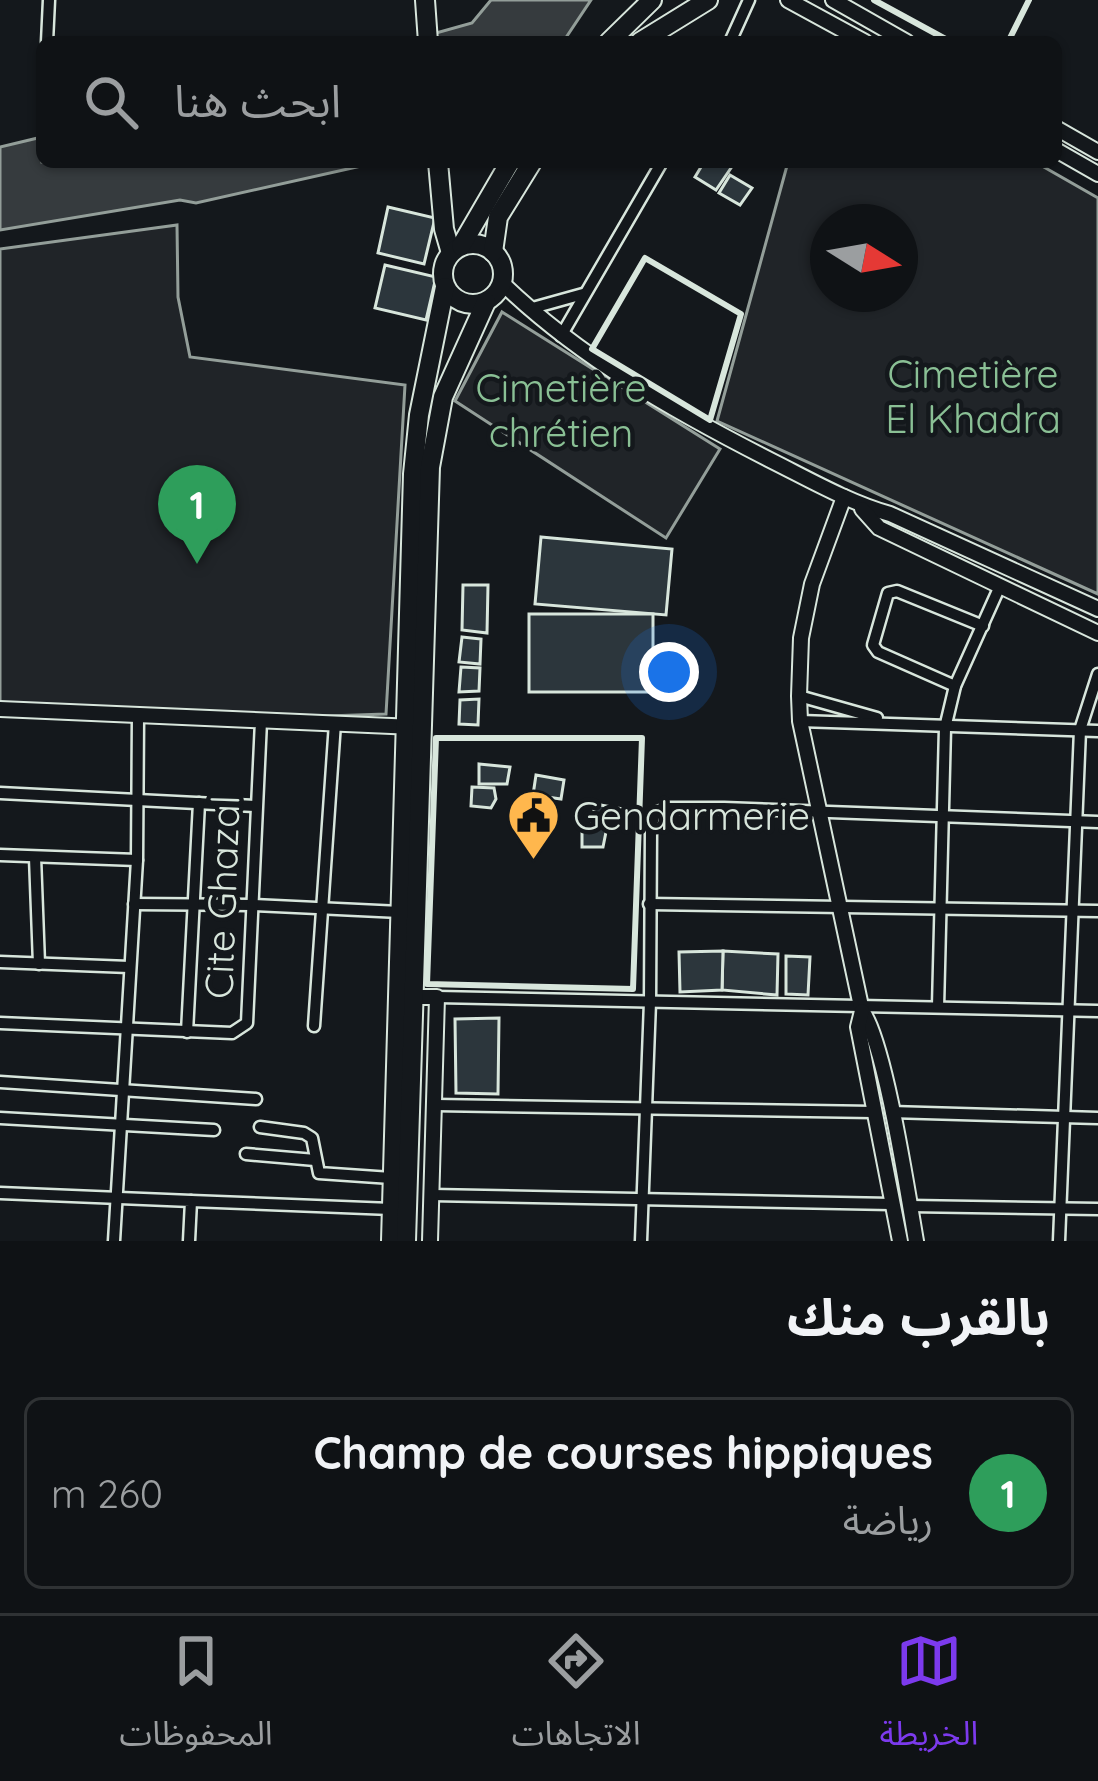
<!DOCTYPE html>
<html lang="ar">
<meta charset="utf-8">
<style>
:root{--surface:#0f1215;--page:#181b1e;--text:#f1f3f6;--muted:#9b9ea0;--line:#2f3234;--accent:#7c3aed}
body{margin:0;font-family:Quicksand,"Noto Sans Arabic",sans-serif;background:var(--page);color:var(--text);direction:rtl}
.compass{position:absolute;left:810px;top:204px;width:108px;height:108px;border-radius:50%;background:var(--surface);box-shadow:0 3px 9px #0004;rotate:101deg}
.you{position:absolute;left:669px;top:672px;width:42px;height:42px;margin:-30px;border:9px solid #fff;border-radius:50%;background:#1a73e8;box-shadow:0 0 0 18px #1a73e833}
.badge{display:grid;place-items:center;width:78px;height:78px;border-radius:50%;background:var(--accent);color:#fff;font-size:39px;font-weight:700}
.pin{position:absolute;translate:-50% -99px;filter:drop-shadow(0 3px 6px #0008)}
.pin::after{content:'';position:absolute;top:63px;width:42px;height:36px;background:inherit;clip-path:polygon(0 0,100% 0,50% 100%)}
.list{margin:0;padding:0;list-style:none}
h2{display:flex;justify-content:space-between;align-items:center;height:156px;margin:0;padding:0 48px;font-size:51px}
h2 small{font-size:39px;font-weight:400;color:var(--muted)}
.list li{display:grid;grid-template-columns:78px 1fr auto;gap:36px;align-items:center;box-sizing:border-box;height:192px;margin:0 24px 24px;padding:0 24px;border:3px solid var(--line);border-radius:18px}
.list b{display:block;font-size:45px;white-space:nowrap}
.list p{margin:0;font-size:39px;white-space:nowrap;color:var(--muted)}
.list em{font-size:39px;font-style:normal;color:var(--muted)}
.icon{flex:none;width:66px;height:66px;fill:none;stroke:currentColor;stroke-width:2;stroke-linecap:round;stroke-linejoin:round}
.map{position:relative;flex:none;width:1098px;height:1241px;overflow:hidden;direction:ltr}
.search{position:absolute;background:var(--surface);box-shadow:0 3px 9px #0004;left:36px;right:36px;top:36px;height:132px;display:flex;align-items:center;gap:30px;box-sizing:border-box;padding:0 42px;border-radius:18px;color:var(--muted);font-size:45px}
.sheet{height:372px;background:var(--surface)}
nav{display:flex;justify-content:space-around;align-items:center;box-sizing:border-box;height:168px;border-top:3px solid var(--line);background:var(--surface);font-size:33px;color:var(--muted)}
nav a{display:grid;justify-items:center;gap:6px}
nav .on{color:var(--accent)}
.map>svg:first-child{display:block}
.green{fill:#202428;stroke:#939e99;stroke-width:3;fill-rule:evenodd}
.water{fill:#363b3e;stroke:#939e99;stroke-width:3}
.building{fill:#2c363c;stroke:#d8e6dc;stroke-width:3}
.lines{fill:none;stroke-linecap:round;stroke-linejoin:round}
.minor-casing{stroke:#d8e6dc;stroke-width:15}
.tertiary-casing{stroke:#d8e6dc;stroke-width:18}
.primary-casing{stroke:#d8e6dc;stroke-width:22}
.trunk-casing{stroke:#d8e6dc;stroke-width:22}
.minor{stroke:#14181c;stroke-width:10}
.tertiary{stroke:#14181c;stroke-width:14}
.primary{stroke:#14181c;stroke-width:18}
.trunk{stroke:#14181c;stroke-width:18}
.wall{stroke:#d8e6dc;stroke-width:6}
.labels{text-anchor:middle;stroke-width:9;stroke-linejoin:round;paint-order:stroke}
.park-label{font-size:39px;fill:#8ac095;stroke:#14181c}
.poi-label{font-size:39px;fill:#d8e6dc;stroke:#14181c;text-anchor:start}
.street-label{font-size:39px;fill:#d8e6dc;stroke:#14181c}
</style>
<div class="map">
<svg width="1098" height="1241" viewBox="0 0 1098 1241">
<rect width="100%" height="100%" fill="#14181c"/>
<!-- green -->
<g class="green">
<path d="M788 162H1035L1098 198V594L717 421ZM900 222V294H828V222Z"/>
<path d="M177 225 178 297 190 357 405 385 386 714 268 718 0 706V249Z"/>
<path d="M502 312 720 449 666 538 455 401Z"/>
</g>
<!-- water -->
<g class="water">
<path d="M491 0H591L563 42H404L472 23Z"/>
<path d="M42 137V162H379L196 203 180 200 0 230V147Z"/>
</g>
<!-- building -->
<g class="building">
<path d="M704 162 733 165 716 190 695 177Z"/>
<path d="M730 175 752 188 740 205 719 193Z"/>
<path d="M388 207 435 218 424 264 378 253Z"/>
<path d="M385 265 436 277 426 320 375 308Z"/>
<path d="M541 537 672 549 666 615 535 604Z"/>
<path d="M463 585H488L487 633 462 630Z"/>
<rect x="529" y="614" width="124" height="78"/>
<path d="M462 637 481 639 480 664 459 662Z"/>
<path d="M461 667 480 668 479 691 459 692Z"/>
<path d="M479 699 478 725 459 724 460 700Z"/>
<path d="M479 764 510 767 507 784H479Z"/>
<path d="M536 775 564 780 561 799 533 795Z"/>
<path d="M472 787 494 788 496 799 491 808 471 806Z"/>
<path d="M523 801H549L547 822 526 818Z"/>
<path d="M595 804 623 809 621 828 592 825Z"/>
<path d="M582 826 607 827 603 847H582Z"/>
<path d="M723 951 778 954 777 995 722 990Z"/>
<path d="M723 951 722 990 680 992 679 952Z"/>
<path d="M786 956 810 957 808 995 786 994Z"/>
<path d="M499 1018 498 1094 456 1093 455 1019Z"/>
</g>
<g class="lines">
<defs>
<g id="minor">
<path d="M47 42 49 0"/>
<path d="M730 42 749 0"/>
<path d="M529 309 583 294"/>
<path d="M561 336 662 162"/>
<path d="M955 686 878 652 873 645 888 593 897 591 983 626"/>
<path d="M799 696 877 718"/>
<path d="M800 721 1098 731"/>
<path d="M0 793 255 806"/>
<path d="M0 855 137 860"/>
<path d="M35 857 39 964"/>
<path d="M134 904 252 905 400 912"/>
<path d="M649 904 1098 911"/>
<path d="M0 962 129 967"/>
<path d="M437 997 1098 1011"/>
<path d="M938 1007 945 728 955 686 1000 586"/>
<path d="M0 1023 232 1033 247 1023 261 721"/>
<path d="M314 1026 335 723"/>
<path d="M187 1032 199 803"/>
<path d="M0 1082 256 1099"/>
<path d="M436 1105 873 1112"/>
<path d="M891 1112 1098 1118"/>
<path d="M0 1118 214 1130"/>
<path d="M260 1127 304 1133 312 1138 319 1173 391 1178"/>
<path d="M246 1154 315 1160"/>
<path d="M0 1193 191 1201 189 1241"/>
<path d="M432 1195 891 1204"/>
<path d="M191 1201 391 1209"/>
<path d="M910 1206 1098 1209"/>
<path d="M114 1241 137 860 138 717"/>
<path d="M641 1241 650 1002 651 829 655 813 668 808H724L1098 822"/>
<path d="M1059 1241 1080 730 1098 674"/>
</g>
<g id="tertiary">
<path d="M788 0 865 42"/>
<path d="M833 0 907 42"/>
<path d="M1056 128 1098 152"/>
<path d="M1056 150 1098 174"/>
<path d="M502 283C581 359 674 411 772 461 810 480 848 502 890 514L1098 609"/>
<path d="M844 497 812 584 801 638 799 696 800 721 862 1011C885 1042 908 1195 916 1241"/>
<path d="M862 509 879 528 1098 633"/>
<path d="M0 709 414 727"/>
<path d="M413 997H437L430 1241"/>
<path d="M862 1011 858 1027 900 1241"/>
</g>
<g id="primary">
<path d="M425 0 428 42"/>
<path d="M438 162 444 229 451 253"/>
</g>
<g id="trunk">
<path d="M609 42 652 0"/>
<path d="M640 42 708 0"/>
<circle cx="473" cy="274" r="30"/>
<path d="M461 246 510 162"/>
<path d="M493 252 498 217 532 162"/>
<path d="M391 1241 413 474 419 415 445 287"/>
<path d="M406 1241 430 467 443 397 486 302"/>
</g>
</defs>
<!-- minor casing -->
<use href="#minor" class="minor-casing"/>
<!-- tertiary casing -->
<use href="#tertiary" class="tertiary-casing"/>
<!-- primary casing -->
<use href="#primary" class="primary-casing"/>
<!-- trunk casing -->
<use href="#trunk" class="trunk-casing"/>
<!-- minor -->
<use href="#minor" class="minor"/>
<!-- tertiary -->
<use href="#tertiary" class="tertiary"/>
<!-- primary -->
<use href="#primary" class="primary"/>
<!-- trunk -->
<use href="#trunk" class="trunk"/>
<!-- wall -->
<g class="wall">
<path d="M874 0 951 42"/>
<path d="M1008 42 1029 0"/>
<path d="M645 258 741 314 710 420 592 349Z"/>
<path d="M436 738H642L633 989 427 984Z"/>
</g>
</g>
<!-- icons -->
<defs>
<symbol id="civic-pin" viewBox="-11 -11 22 30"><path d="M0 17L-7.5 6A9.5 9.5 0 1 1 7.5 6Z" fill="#ffb74d" stroke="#14181c"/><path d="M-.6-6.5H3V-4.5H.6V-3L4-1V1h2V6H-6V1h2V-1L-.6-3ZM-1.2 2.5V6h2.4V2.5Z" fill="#111"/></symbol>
</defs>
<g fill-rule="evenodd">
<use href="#civic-pin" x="504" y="786" width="59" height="81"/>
</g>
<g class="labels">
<!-- park labels -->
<g class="park-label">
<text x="973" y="388">Cimetière<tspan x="973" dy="45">El Khadra</tspan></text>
<text x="561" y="402">Cimetière<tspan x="561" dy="45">chrétien</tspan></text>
</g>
<!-- poi labels -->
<g class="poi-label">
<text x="573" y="830">Gendarmerie</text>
</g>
<!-- street labels -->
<g class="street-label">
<text transform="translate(222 897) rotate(-88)" y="14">Cite Ghazal</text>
</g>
</g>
</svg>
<svg class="compass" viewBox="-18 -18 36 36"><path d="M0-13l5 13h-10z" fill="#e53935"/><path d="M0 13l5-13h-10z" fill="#9b9ea0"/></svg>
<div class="you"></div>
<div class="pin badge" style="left:197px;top:564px;background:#2e9e5b">1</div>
<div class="search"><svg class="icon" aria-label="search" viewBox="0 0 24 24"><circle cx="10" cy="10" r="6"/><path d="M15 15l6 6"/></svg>ابحث هنا</div>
</div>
<section class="sheet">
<h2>بالقرب منك<small></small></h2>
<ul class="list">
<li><span class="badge" style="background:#2e9e5b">1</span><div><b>Champ de courses hippiques</b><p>رياضة</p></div><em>260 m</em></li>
</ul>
</section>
<nav>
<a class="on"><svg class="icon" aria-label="map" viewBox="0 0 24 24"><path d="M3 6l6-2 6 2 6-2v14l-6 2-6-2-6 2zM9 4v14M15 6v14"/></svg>الخريطة</a>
<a><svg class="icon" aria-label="directions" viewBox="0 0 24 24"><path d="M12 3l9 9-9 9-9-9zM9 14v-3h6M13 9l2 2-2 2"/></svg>الاتجاهات</a>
<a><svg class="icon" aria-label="saved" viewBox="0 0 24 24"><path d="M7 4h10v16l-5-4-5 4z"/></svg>المحفوظات</a>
</nav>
